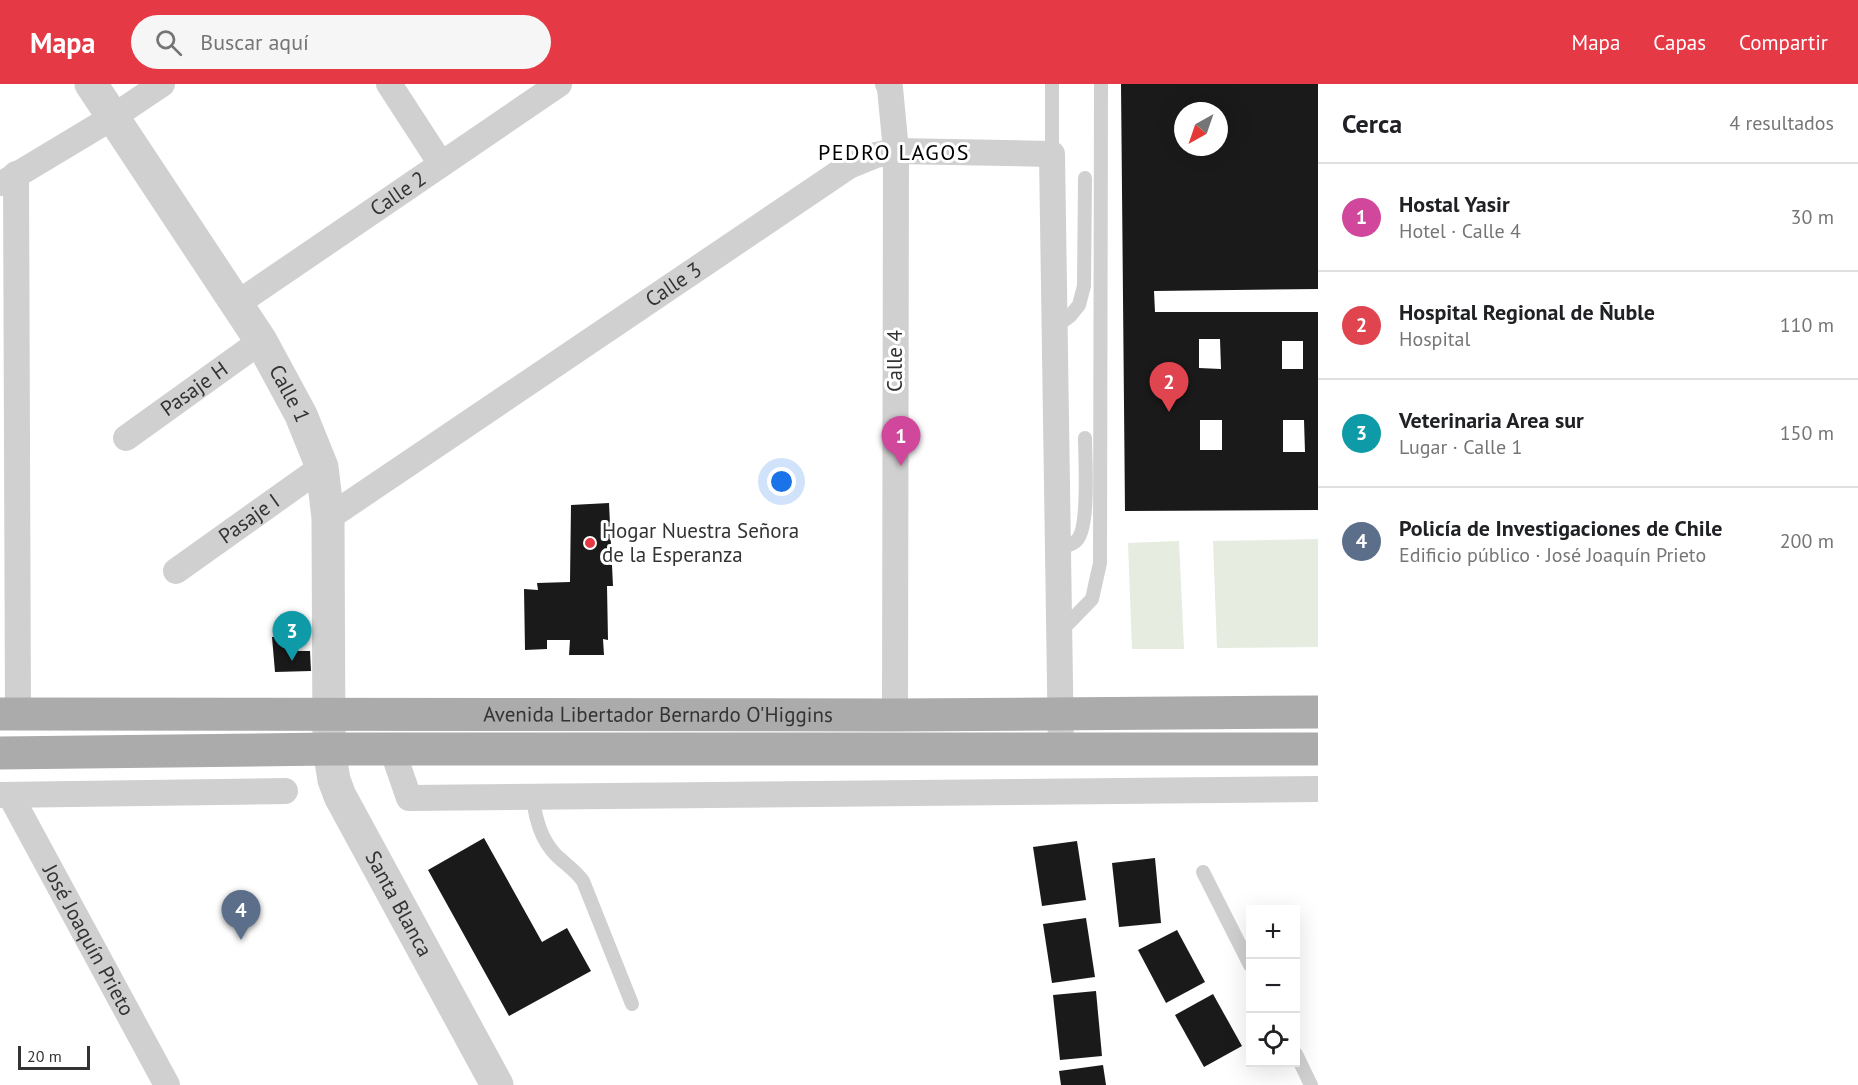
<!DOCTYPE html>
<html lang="es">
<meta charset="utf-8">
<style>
:root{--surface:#fff;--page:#f6f6f6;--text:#202124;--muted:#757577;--line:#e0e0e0;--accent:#e63946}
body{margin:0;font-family:"PT Sans",sans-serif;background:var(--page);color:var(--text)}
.controls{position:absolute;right:18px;bottom:18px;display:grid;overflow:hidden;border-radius:0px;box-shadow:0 6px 24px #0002}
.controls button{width:54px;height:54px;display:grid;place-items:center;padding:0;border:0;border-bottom:2px solid var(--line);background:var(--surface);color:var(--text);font:30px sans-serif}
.compass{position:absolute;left:1174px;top:18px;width:54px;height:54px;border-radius:50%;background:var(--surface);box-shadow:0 6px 24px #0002;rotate:220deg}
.scale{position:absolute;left:18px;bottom:15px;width:72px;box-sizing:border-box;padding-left:6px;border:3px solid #333;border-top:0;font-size:16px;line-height:21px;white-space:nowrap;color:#333;-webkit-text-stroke:4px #fff;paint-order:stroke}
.you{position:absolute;left:782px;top:398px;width:21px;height:21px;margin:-15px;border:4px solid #fff;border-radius:50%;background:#1a73e8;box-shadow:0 0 0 9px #1a73e833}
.badge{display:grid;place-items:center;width:39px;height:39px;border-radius:50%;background:var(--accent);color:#fff;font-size:20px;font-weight:700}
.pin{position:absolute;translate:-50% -50px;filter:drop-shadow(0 2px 3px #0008)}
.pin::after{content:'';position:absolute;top:32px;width:21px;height:18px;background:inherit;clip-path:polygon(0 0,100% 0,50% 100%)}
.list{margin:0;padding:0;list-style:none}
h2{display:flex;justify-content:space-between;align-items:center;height:78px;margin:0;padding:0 24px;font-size:26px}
h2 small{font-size:20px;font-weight:400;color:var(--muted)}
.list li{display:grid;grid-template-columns:39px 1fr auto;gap:18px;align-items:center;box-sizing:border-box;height:108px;padding:0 24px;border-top:2px solid var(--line)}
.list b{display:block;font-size:22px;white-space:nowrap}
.list p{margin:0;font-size:20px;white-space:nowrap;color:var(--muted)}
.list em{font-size:20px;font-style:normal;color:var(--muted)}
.icon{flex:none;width:33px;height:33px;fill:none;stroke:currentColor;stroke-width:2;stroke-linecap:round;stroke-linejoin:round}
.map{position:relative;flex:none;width:1318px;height:1001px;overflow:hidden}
header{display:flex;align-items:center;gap:36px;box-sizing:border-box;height:84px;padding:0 30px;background:var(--accent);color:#fff}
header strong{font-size:28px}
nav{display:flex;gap:33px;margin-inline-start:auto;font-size:21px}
.search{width:420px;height:54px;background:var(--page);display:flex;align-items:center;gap:15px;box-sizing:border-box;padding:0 21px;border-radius:33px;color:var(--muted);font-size:22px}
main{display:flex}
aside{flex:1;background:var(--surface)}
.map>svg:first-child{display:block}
.green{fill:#e6ecdf}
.building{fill:#1a1a1a;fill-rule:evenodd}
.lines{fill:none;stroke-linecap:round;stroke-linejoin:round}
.service{stroke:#d0d0d0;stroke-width:14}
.minor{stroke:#d0d0d0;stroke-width:26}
.tertiary{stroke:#d0d0d0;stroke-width:33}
.primary{stroke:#ababab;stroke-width:33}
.poi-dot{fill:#e63946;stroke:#fff;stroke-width:2}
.labels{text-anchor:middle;stroke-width:6;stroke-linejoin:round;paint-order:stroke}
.street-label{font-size:21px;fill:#333;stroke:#fff}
.poi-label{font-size:21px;fill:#333;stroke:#fff;text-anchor:start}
.neighbourhood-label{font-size:22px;letter-spacing:1.5px;fill:#000;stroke:#fff}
</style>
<header>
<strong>Mapa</strong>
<div class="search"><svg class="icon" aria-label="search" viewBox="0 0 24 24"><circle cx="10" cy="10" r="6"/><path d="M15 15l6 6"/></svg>Buscar aquí</div>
<nav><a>Mapa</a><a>Capas</a><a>Compartir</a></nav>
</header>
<main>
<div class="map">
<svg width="1318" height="1001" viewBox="0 0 1318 1001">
<rect width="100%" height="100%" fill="#fff"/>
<!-- green -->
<g class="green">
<path d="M1318 455V563L1217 564 1213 457Z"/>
<path d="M1179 457 1184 565H1132L1128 459Z"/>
</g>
<!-- building -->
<g class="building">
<path d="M1121 0H1318V205L1154 207 1155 228H1318V426L1125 427ZM1183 27H1219V63H1183ZM1199 255H1220L1221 285 1199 284ZM1282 257H1303V285H1282ZM1200 336H1222V366H1200ZM1283 336H1304L1305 368H1283Z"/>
<path d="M609 419 613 502H607L608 556 603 555 604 571H569L570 556H547V565L525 566 524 505 538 506 537 499 570 498 571 421Z"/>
<path d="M291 551V567H310L311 587 275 588 272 553Z"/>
<path d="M484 754 542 858 567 844 591 887 509 932 428 786Z"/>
<path d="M1077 757 1086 816 1042 822 1033 763Z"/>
<path d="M1155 774 1161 839 1119 843 1112 779Z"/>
<path d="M1086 834 1095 893 1052 899 1043 840Z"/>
<path d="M1177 846 1205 898 1166 919 1138 866Z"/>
<path d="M1096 907 1102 972 1060 976 1053 911Z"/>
<path d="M1213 910 1242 962 1204 983 1175 931Z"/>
<path d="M1103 981 1106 1001H1061L1059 987Z"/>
</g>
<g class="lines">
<!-- service -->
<g class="service">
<path d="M1052 0V70"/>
<path d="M1055 243 1070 232 1079 221 1084 202 1085 94"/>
<path d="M1058 465C1063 463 1072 461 1076 457 1090 446 1085 373 1085 354"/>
<path d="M1059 549 1092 515 1100 479 1101 0"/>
<path d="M533 713C535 733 540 754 555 770 565 780 575 786 583 797L632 920"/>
<path d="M1203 788 1250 881"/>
<path d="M1296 970 1311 1001"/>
</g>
<!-- minor -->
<g class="minor">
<path d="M389 0 441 80"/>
<path d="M888 0 890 4 896 67 895 631"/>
<path d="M16 90 18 629"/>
<path d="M3 99 113 33 162 0"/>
<path id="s1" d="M238 219 559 0"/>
<path id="s2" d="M126 354 261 257"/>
<path id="s3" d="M328 434 849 82 876 71 896 67 1052 70 1061 666"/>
<path id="s4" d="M176 487 322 383"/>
<path d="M392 665 409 714 1318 705"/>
<path d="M0 711 285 707"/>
<path id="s5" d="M10 711 167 1001"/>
</g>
<!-- tertiary -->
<path class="tertiary" id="s6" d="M91 0 261 257 301 331 322 383 328 434 329 665 334 696 340 712 497 1001"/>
<!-- primary -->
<g class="primary">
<path id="s7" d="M0 630 895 631 1318 628"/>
<path d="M0 669 329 665H1318"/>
</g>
</g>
<!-- markers -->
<circle class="poi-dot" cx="590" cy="459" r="6"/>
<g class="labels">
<!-- street labels -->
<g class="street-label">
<text dy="7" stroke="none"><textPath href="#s1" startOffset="194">Calle 2</textPath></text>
<text dy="7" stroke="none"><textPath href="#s3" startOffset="417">Calle 3</textPath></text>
<text transform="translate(895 277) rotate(-90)" y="7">Calle 4</text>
<text dy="7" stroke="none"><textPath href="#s2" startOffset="84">Pasaje H</textPath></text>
<text dy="7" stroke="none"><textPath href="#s6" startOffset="368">Calle 1</textPath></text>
<text dy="7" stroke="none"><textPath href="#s4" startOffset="90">Pasaje I</textPath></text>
<text dy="7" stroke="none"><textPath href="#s7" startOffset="658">Avenida Libertador Bernardo O'Higgins</textPath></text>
<text dy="7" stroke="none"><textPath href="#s6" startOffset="902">Santa Blanca</textPath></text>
<text dy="7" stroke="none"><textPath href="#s5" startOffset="165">José Joaquín Prieto</textPath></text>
</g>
<!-- poi labels -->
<g class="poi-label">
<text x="602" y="454">Hogar Nuestra Señora<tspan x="602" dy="24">de la Esperanza</tspan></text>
</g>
<!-- neighbourhood labels -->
<g class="neighbourhood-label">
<text x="894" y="76">PEDRO LAGOS</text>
</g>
</g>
</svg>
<div class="controls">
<button>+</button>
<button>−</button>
<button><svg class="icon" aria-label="locate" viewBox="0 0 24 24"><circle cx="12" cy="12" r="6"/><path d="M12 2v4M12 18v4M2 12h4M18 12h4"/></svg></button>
</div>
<svg class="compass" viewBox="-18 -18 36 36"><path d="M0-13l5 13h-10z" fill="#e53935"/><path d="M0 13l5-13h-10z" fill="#757577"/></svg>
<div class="scale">20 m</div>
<div class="you"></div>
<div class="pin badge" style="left:901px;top:382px;background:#d1479c">1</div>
<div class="pin badge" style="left:1169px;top:328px;background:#e0444e">2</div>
<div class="pin badge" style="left:292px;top:577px;background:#0f9aa8">3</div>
<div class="pin badge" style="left:241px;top:856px;background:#5c6f8a">4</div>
</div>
<aside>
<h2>Cerca<small>4 resultados</small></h2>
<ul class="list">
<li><span class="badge" style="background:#d1479c">1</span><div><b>Hostal Yasir</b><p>Hotel · Calle 4</p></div><em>30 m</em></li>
<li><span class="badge" style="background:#e0444e">2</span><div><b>Hospital Regional de Ñuble</b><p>Hospital</p></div><em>110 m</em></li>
<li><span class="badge" style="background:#0f9aa8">3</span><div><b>Veterinaria Area sur</b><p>Lugar · Calle 1</p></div><em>150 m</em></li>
<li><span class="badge" style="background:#5c6f8a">4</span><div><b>Policía de Investigaciones de Chile</b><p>Edificio público · José Joaquín Prieto</p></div><em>200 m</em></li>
</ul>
</aside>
</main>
